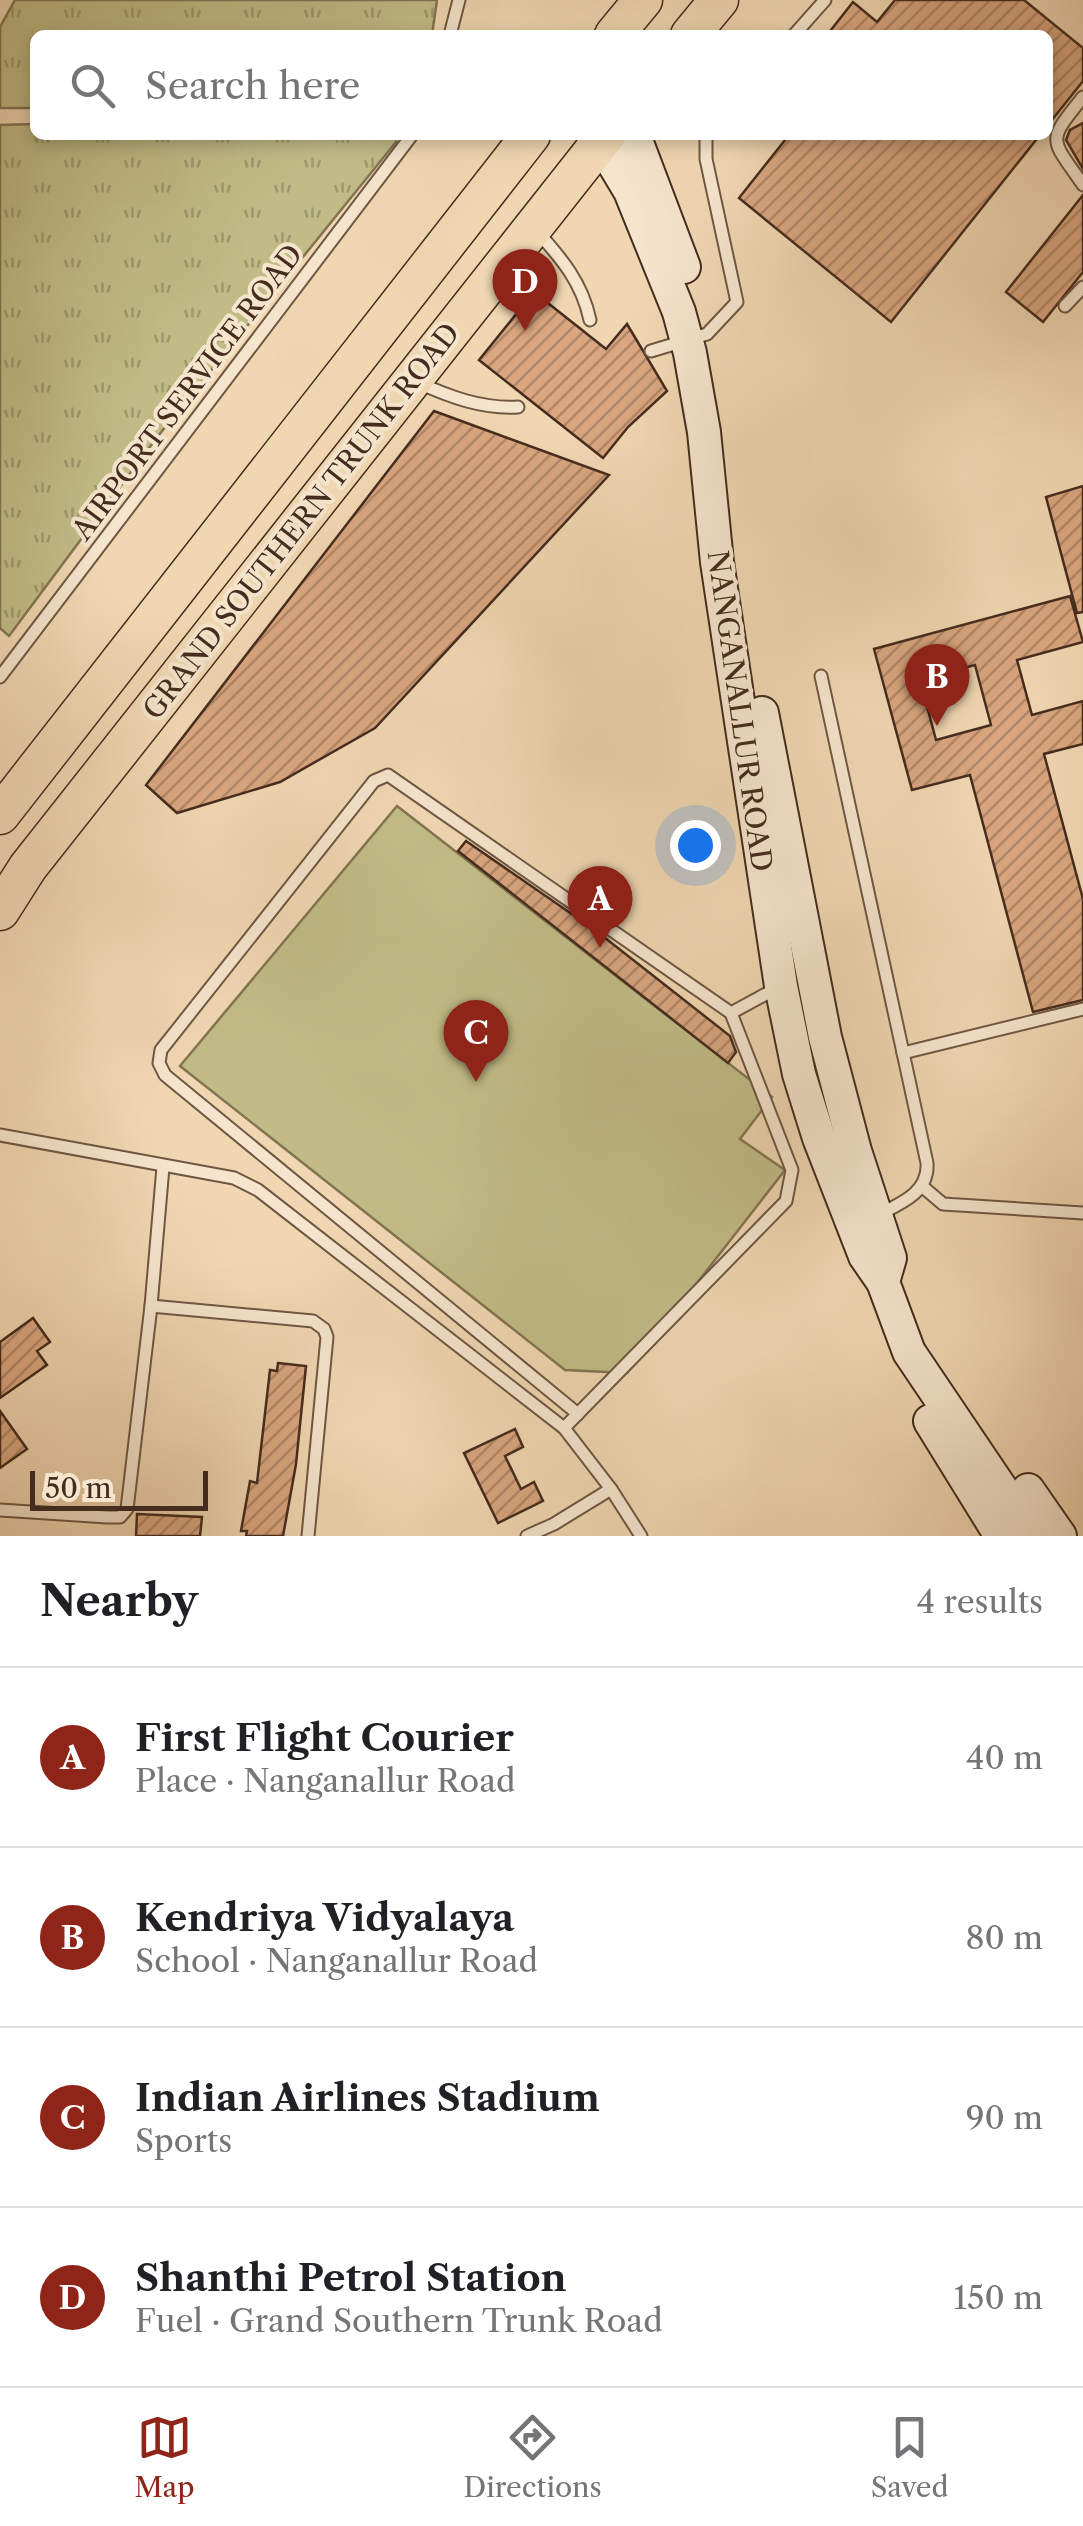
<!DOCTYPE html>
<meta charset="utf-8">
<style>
:root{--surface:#fff;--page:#f2f2f2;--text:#202124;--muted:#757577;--line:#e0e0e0;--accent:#8f2418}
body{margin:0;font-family:"Libre Caslon Text",serif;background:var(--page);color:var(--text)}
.scale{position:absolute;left:30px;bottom:25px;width:178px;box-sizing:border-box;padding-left:10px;border:5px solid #452c1e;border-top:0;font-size:28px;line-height:35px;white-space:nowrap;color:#452c1e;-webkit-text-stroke:8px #f5e5cd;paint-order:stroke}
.you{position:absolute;left:695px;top:845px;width:35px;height:35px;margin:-25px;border:8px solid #fff;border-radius:50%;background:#1a73e8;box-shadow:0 0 0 15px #1a73e833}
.badge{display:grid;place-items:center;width:65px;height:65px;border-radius:50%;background:var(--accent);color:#fff;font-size:32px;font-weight:700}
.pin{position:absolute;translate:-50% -82px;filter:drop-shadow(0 2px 5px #0008)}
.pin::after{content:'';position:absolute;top:52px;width:35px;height:30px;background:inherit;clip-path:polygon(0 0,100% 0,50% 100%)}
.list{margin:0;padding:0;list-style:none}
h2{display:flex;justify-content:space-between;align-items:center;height:130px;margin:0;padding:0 40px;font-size:42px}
h2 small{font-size:32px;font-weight:400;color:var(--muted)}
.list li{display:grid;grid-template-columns:65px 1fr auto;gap:30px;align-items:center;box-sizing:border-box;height:180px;padding:0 40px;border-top:2px solid var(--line)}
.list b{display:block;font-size:38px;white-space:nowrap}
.list p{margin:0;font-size:32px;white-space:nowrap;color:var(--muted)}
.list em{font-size:32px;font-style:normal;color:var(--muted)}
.icon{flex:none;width:55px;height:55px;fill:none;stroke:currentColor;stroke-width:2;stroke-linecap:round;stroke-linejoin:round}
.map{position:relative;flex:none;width:1083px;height:1536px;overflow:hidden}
.search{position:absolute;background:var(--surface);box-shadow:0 5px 15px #0003;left:30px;right:30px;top:30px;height:110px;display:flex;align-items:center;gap:25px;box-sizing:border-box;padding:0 35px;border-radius:15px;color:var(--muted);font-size:38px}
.sheet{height:850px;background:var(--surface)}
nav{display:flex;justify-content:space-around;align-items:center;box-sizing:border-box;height:140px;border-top:2px solid var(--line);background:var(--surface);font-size:28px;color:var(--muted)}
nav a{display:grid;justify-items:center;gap:5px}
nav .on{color:var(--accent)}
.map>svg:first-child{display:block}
.grass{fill:url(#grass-tufts);stroke:#837452;stroke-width:2.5}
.green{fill:#c1bc87;stroke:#837452;stroke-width:2.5}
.building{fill:url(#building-hatch);stroke:#452c1e;stroke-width:2.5;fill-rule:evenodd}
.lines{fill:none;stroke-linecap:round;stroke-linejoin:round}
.lane-casing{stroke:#705743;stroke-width:15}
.secondary-casing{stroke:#452c1e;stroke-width:36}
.primary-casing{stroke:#452c1e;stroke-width:41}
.lane{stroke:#f5e5cd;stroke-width:11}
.secondary{stroke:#f5e5cd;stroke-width:32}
.primary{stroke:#f0d7b2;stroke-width:38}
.labels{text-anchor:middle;stroke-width:8;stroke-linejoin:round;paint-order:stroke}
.street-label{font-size:28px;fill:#452c1e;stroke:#f5e5cd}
</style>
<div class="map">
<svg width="1083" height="1536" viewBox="0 0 1083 1536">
<defs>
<pattern id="grass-tufts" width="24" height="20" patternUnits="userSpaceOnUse" patternTransform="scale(2.5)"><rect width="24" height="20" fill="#c1bc87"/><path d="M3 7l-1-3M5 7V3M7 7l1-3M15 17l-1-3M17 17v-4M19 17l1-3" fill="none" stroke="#9f996e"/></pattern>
<pattern id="building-hatch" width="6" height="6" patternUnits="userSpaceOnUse" patternTransform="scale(2.5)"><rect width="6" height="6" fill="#d9a67f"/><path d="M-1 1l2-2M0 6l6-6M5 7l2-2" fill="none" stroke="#b28767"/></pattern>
</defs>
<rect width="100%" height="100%" fill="#f0d7b2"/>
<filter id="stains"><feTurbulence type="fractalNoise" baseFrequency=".002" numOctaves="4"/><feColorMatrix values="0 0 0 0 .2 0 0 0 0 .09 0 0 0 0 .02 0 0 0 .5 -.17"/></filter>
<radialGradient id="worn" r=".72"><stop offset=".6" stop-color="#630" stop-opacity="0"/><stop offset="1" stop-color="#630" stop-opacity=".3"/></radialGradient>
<!-- grass -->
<g class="grass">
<path d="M15 0H437L432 35H35V108H0V27Z"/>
<path d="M35 124V135H397L396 142 158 436 9 636 0 628V125Z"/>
</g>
<!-- green -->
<path class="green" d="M397 806 772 1097 740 1139 785 1170 627 1373 565 1370 180 1066Z"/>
<!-- building -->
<g class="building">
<path d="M895 0H1024L1083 48V81L1048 125V35H827L853 2 877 22Z"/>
<path d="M1083 123V169L1066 140 1070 130Z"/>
<path d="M789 135H1040L891 322 739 198Z"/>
<path d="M1083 195V272L1043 322 1006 292Z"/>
<path d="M534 292 606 349 627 324 667 391 628 427 603 458 479 360Z"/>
<path d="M434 411 609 475 375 728 280 782 177 813 146 785Z"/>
<path d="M1083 486V612L1077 613 1046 497Z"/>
<path d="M1070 596 1083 642 1017 660 1032 715 1083 701V744L1044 754 1083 899V1000L1033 1012 970 775 912 790 874 649ZM975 665 991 725 936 740 920 680Z"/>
<path d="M466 841 595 930 730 1036 736 1052 728 1063 458 851Z"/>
<path d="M33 1318 50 1342 37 1351 47 1365 0 1398V1342Z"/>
<path d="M278 1363 306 1366 296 1464 283 1536H246L247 1531H241L250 1481 257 1483 270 1370 277 1371Z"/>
<path d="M0 1411 27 1449 0 1468Z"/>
<path d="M515 1429 523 1447 505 1456 521 1489 534 1482 543 1501 498 1523 464 1453Z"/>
<path d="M137 1514 202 1517 200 1536H136Z"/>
</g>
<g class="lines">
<defs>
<g id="lane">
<path d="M450 35 459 0"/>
<path d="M794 35 825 0"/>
<path d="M1083 97C1046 143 1050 137 1083 185"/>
<path d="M536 230C561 258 582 282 590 320"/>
<path d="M1065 306 1083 287"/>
<path d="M651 351 707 334 737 302 706 159V135"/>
<path d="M417 382C450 397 482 409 518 407"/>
<path d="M821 676 927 1163C929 1192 902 1203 880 1214"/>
<path d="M0 677 412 135"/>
<path d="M903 1053 1083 1009"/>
<path d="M0 1135 234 1178 258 1190 564 1428 611 1489 641 1536"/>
<path d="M923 1187 943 1204 1083 1213"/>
<path d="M151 1306 313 1321 324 1329 327 1337 308 1536"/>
<path d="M578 1414 165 1075 159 1063 161 1050 374 781 388 775 731 1013"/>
<path d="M564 1428 786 1201 792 1170 731 1013 777 988"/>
<path d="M0 1510 107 1517H120L127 1509 151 1306 163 1167"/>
<path d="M527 1536 554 1524 611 1489"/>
</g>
<g id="secondary">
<path d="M593 135 600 141 630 191 679 312 690 353 704 432 717 562 781 986 799 1074 819 1138 865 1256 883 1282 909 1352 1033 1536"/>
<path d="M634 135 684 267"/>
<path d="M762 713 825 1037 855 1151 890 1258 883 1282"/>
<path d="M930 1421 1001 1536"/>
<path d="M1028 1490 1060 1536"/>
</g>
<g id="primary">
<path d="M614 35 643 0"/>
<path d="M690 35 719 0"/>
<path d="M0 815 531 135"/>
<path d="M0 911 28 867 606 135"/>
</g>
</defs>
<!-- lane casing -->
<use href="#lane" class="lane-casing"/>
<!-- secondary casing -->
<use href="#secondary" class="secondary-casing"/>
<!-- primary casing -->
<use href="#primary" class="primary-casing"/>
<!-- lane -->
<use href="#lane" class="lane"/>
<!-- secondary -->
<use href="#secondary" class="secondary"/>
<!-- primary -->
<use href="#primary" class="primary"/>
</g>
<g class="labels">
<!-- street labels -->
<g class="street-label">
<text transform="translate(187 392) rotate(-53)" y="10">AIRPORT SERVICE ROAD</text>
<text transform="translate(301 521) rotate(-52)" y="10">GRAND SOUTHERN TRUNK ROAD</text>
<text transform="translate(740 711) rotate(82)" y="10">NANGANALLUR ROAD</text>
</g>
</g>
<rect width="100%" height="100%" filter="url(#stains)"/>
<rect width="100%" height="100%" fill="url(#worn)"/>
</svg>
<div class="scale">50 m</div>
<div class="you"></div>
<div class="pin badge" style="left:600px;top:948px">A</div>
<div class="pin badge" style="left:937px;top:726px">B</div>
<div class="pin badge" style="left:476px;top:1082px">C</div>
<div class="pin badge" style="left:525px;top:331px">D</div>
<div class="search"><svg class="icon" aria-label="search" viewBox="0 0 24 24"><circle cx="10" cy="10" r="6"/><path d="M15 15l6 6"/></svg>Search here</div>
</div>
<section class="sheet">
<h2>Nearby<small>4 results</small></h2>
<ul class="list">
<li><span class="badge">A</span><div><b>First Flight Courier</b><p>Place · Nanganallur Road</p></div><em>40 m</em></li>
<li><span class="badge">B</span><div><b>Kendriya Vidyalaya</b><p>School · Nanganallur Road</p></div><em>80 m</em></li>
<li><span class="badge">C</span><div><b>Indian Airlines Stadium</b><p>Sports</p></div><em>90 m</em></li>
<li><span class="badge">D</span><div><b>Shanthi Petrol Station</b><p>Fuel · Grand Southern Trunk Road</p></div><em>150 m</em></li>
</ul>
</section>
<nav>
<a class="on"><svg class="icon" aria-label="map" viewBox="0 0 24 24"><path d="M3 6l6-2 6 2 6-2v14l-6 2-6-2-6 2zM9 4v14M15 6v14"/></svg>Map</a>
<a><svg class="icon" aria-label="directions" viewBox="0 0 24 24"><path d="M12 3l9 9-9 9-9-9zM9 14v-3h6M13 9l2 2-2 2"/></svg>Directions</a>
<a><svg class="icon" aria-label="saved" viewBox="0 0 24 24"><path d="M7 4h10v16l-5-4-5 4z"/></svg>Saved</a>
</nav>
